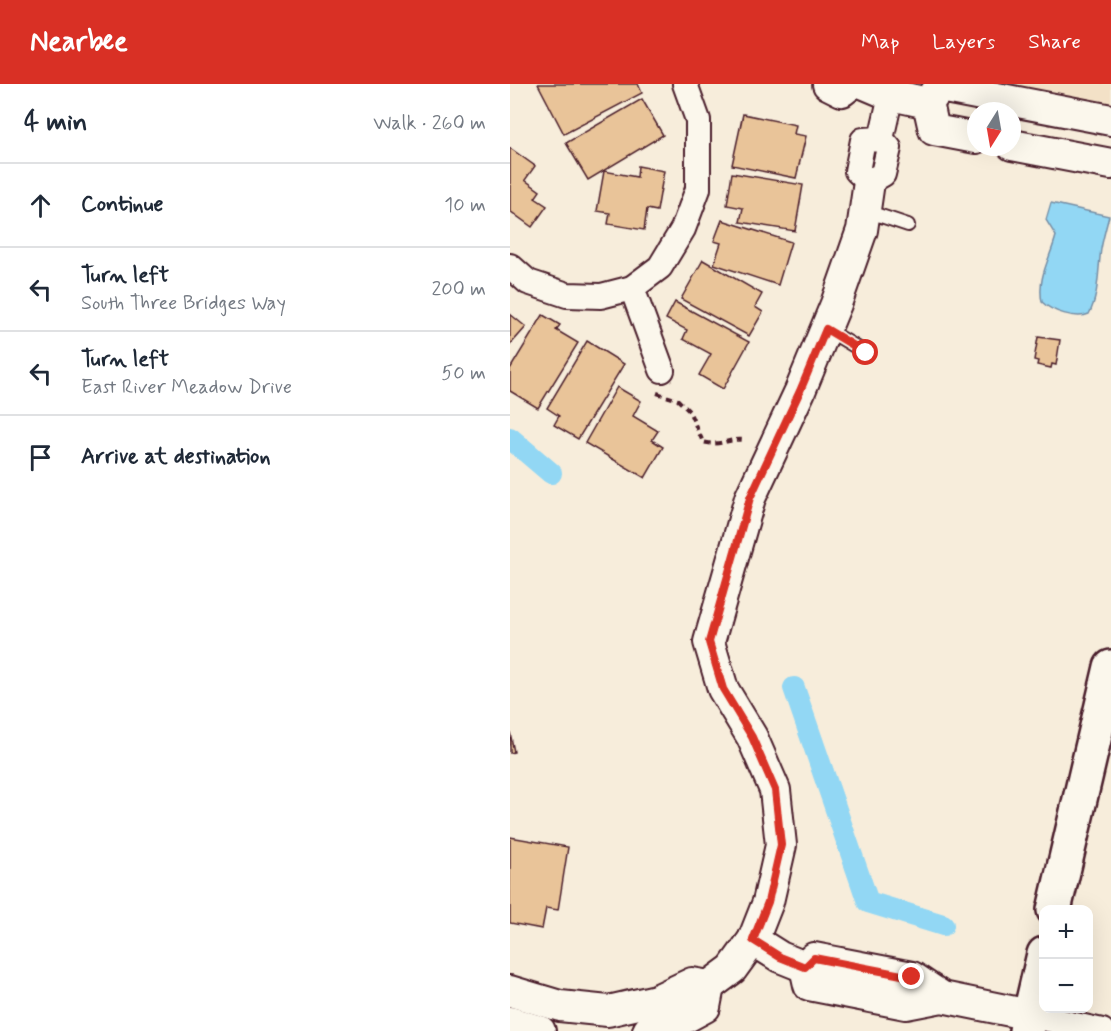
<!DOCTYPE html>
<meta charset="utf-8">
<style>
:root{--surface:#fff;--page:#f6f6f7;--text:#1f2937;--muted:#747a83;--line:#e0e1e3;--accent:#d93025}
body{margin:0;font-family:Mynerve,sans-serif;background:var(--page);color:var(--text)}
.controls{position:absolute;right:18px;bottom:18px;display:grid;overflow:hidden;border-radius:12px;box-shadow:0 6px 24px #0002}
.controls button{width:54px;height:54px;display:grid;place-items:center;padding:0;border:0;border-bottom:2px solid var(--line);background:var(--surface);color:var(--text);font:30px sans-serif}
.compass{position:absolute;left:457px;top:18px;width:54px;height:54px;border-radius:50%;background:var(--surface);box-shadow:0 6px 24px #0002;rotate:191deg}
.stop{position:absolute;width:18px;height:18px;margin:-14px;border:4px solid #d93025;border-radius:50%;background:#fff}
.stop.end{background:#d93025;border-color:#fff;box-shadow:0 2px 6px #0008}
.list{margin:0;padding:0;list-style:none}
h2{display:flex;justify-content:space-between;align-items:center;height:78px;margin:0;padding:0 24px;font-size:26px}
h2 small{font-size:20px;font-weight:400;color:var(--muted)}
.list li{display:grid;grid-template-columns:39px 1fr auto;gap:18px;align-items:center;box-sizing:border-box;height:84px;padding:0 24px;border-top:2px solid var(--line)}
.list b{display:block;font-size:22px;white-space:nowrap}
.list p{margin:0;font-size:20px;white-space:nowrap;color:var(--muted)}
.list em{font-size:20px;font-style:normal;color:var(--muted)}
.icon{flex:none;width:33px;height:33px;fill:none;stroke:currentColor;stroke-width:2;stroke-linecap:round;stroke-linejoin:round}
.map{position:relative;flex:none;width:601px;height:947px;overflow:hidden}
header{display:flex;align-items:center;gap:36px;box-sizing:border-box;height:84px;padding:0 30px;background:var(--accent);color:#fff}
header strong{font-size:28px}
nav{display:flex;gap:33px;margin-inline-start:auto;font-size:21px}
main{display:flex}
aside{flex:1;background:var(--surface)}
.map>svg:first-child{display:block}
.built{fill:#f3e1c7}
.water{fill:#92d7f4;stroke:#758da4;stroke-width:1.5}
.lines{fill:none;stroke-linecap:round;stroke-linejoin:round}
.canal{stroke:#92d7f4;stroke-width:22}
.building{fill:#e9c499;stroke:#4a1f2b;stroke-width:1.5}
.service-casing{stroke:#4a1f2b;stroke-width:16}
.minor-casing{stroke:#4a1f2b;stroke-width:28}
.tertiary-casing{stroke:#4a1f2b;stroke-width:34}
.trunk-casing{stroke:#4a1f2b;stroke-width:38}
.path{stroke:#4a1f2b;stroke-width:4;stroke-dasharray:6 4.5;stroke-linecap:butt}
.service{stroke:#fbf7ec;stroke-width:12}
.minor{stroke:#fbf7ec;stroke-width:24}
.tertiary{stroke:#fbf7ec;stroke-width:30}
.trunk{stroke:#fbf7ec;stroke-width:33}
.route{stroke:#d93025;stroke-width:8}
</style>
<header>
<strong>Nearbee</strong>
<nav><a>Map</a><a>Layers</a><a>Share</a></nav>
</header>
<main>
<aside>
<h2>4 min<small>Walk · 260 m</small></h2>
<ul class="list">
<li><svg class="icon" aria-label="ahead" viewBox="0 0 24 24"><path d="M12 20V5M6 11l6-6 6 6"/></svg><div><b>Continue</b></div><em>10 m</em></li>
<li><svg class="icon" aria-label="left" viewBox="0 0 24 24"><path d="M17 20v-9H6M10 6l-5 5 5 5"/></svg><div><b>Turn left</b><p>South Three Bridges Way</p></div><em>200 m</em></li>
<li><svg class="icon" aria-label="left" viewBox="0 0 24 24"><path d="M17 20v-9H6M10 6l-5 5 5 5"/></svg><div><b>Turn left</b><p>East River Meadow Drive</p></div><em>50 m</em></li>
<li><svg class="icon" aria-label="arrive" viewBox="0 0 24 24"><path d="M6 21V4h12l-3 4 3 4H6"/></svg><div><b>Arrive at destination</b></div></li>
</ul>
</aside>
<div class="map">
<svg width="601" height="947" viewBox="0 0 601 947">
<rect width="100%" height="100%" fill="#f7eddb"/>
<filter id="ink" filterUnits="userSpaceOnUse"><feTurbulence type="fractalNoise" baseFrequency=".0167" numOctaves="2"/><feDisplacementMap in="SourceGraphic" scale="12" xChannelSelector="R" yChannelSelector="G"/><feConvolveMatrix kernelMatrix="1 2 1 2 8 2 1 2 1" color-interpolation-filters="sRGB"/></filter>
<g filter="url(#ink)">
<!-- built -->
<path class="built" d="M499 0H601V20Z"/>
<!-- water -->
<path class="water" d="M541 119 599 132C596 143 593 154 591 165 588 185 589 212 579 230 566 236 541 227 532 218 527 194 540 175 546 152L536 136Z"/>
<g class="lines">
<!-- canal -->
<g class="canal">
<path d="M0 354 41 389"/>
<path d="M284 604 358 818 433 841"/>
</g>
</g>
<!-- building -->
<g class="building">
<path d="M28 0H128L132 9 54 50Z"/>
<path d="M132 15 153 51 78 96 56 59Z"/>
<path d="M233 30 286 41 284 50 296 52 286 94 222 81Z"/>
<path d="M0 64 25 82 15 96 30 107 25 114 37 122 22 143 0 127Z"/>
<path d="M128 82 154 87 147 127 137 125 134 146 98 140 100 129 87 127 94 87 127 93Z"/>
<path d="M222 89 293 101 285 147 230 138 233 124 217 121Z"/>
<path d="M212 136 281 158 268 201 204 180 211 159 204 157Z"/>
<path d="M193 176 252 210 245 223 253 228 239 252 171 215Z"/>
<path d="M165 218 239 258 213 305 189 291 201 270 173 255 177 246 156 235Z"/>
<path d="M0 230 16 243 0 261Z"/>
<path d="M33 231 50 241 46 246 68 259 28 324 0 307V285Z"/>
<path d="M528 253 550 256 546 281 542 280 541 284 527 281 528 277 524 276Z"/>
<path d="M77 257 114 280 68 355 44 341 49 332 37 324Z"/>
<path d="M107 303 131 317 123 332 148 347 142 356 153 363 135 394 75 359Z"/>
<path d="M0 648 4 668 0 669Z"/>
<path d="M0 753 58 763 48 826 36 824 32 845 0 839Z"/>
</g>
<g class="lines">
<defs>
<g id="service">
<path d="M356 127 398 141"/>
<path d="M316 245 356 269"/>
</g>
<g id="minor">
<path d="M371 55 379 64 373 90 359 98 347 87 353 56Z"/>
<path d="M371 55 381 11 382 0"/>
<path d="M0 182 18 198 57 211 91 212 122 204 150 183 173 145 188 105V36L175 0"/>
<path d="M122 204 152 286"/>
<path d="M520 931 592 947"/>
</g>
<g id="tertiary">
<path d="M318 0 332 7 341 0"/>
<path d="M355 0 381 11 418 19"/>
<path d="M418 19 430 3 601 36"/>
<path d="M418 19 424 46 466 54"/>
<path d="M502 61 601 80"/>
<path d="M243 856 270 873 295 883"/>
<path d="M199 902 222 885 243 856 258 818 271 761 265 706 242 653 213 605 199 558 240 414 290 307 326 220 352 146 359 98"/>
<path d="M0 907 50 922 98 927 146 916 182 899 199 902 195 923 158 943 138 947"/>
<path d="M432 913 396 920 299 901 295 883 304 874 402 893 432 913 520 931"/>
<path d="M0 938 30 947"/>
</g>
<g id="trunk">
<path d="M544 826 601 583"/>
<path d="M516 947 534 870"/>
</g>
</defs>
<!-- service casing -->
<use href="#service" class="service-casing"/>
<!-- minor casing -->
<use href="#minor" class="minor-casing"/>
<!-- tertiary casing -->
<use href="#tertiary" class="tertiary-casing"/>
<!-- trunk casing -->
<use href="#trunk" class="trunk-casing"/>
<!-- path -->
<path class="path" d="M147 309 168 316 179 327 193 358C211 363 218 354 234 356"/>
<!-- service -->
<use href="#service" class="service"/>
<!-- minor -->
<use href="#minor" class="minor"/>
<!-- tertiary -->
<use href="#tertiary" class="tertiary"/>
<!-- trunk -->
<use href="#trunk" class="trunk"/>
</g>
</g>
<g class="lines" filter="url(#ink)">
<!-- route -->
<path class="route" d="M356 269 316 245 290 307 240 414 199 558 213 605 242 653 265 706 271 761 258 818 243 856 270 873 295 883 304 874 402 893"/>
</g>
</svg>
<div class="controls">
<button>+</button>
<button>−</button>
</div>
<svg class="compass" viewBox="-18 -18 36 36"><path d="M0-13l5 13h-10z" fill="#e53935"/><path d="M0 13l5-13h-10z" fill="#747a83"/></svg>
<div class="stop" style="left:356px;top:269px"></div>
<div class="stop end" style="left:402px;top:893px"></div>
</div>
</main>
